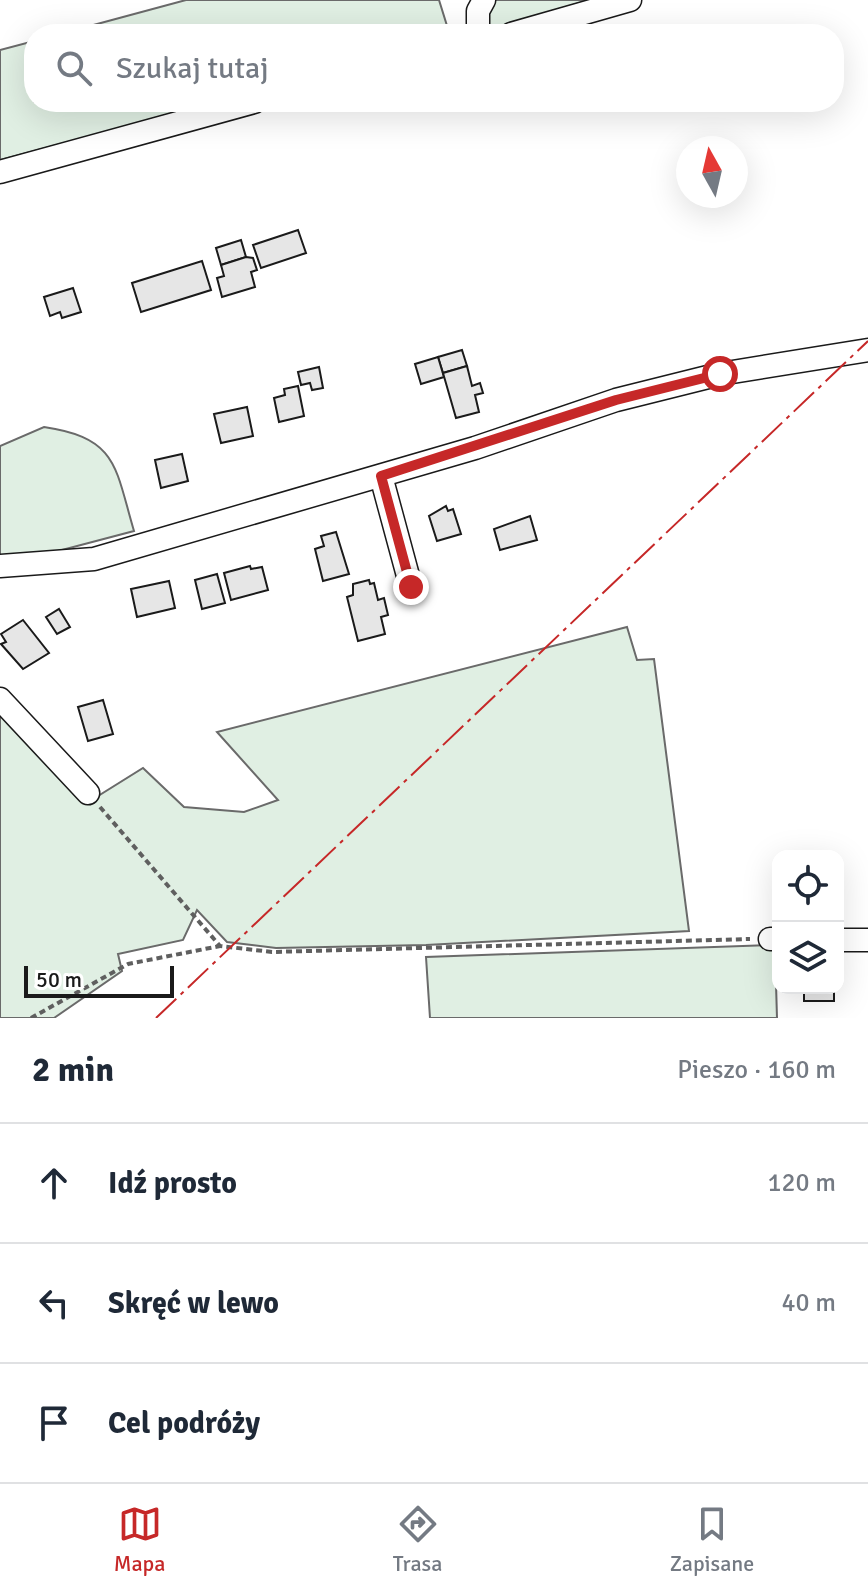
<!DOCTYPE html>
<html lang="pl">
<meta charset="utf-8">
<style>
:root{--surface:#fff;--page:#f2f2f3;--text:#1f2937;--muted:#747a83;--line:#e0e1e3;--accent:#c62828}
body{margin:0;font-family:Signika,sans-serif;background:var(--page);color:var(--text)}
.controls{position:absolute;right:24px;bottom:24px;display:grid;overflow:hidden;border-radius:16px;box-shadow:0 8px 32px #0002}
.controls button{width:72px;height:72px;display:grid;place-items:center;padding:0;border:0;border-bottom:2px solid var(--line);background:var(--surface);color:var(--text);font:40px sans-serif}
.compass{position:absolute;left:676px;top:136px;width:72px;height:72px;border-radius:50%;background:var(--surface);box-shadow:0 8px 32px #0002;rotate:352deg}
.scale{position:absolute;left:24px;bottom:20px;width:150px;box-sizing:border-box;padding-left:8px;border:4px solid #1a1a1a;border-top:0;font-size:22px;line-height:28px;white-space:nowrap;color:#1a1a1a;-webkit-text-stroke:6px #fff;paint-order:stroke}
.stop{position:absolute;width:24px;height:24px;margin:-18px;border:6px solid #c62828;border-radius:50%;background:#fff}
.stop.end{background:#c62828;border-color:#fff;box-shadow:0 2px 8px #0008}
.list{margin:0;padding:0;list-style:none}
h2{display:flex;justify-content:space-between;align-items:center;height:104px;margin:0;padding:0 32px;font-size:34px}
h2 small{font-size:26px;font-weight:400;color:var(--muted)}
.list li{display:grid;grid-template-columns:52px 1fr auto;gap:24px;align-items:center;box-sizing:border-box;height:120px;padding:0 32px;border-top:2px solid var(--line)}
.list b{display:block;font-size:30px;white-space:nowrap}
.list em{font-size:26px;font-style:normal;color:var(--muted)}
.icon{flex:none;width:44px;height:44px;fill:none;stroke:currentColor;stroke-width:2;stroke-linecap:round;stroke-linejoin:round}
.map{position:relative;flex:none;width:868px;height:1018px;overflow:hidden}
.search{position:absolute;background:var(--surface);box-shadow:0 8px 32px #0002;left:24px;right:24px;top:24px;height:88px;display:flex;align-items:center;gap:20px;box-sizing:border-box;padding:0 28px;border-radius:32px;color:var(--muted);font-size:30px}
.sheet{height:464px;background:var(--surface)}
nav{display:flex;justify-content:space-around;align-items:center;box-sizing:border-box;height:112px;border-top:2px solid var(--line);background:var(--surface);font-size:22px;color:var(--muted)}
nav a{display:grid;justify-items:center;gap:4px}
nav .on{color:var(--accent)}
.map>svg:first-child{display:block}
.green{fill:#e0efe3;stroke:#6a6a6a;stroke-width:2}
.building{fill:#e6e6e6;stroke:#1a1a1a;stroke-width:2}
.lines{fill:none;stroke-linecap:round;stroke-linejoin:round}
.minor-casing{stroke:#1a1a1a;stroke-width:25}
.path{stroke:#5f5f5f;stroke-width:4;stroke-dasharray:6 4;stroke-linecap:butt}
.minor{stroke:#fff;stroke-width:22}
.power{stroke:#c62828;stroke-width:2;stroke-dasharray:28 6 4 6;stroke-linecap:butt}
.route{stroke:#c62828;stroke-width:10}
</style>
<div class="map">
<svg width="868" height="1018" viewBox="0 0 868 1018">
<rect width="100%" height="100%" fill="#fff"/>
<!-- green -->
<g class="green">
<path d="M186 0H439L448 29 446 34H60Z"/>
<path d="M493 0H589L487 31 486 14Z"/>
<path d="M34 41V102H219L0 160V50Z"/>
<path d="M44 427C118 438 115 467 134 531L43 555H0V446Z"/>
<path d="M627 627 637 660 654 659 689 931 426 945 276 948 227 942 197 910 183 940 118 954 122 971 54 1018H0V707L90 801 143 768 184 807 244 812 278 800 217 732Z"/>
<path d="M771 945 775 949 777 1018H430L426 957Z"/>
</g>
<!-- building -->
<g class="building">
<path d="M298 230 306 253 261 268 253 245Z"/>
<path d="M241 240 246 257 221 265 216 248Z"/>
<path d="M246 257 253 258 257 270 251 272 255 287 222 297 217 278 224 276 221 265Z"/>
<path d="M202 261 211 290 141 312 132 283Z"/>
<path d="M73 288 81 312 62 318 60 312 50 316 44 297Z"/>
<path d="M462 350 467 366 443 373 438 357Z"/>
<path d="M438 357 444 377 421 384 415 364Z"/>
<path d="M467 366 472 386 480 383 483 393 475 395 479 412 456 418 443 373Z"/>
<path d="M319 367 323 388 312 390 310 383 301 385 298 372Z"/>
<path d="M298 386 304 416 279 422 274 398 285 395 284 389Z"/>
<path d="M247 407 253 436 221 443 214 414Z"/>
<path d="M182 454 188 481 161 488 155 460Z"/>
<path d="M446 506 448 511 453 509 461 534 437 541 429 516Z"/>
<path d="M530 516 537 540 500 550 494 529Z"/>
<path d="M336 532 349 574 323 581 315 549 324 546 321 536Z"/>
<path d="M250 566 251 569 262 567 268 590 231 600 224 573Z"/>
<path d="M217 574 225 603 202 609 195 580Z"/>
<path d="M369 580 370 584 374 583 378 600 384 598 388 615 381 617 385 634 358 641 347 597 353 595V584Z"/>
<path d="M169 581 175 608 137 617 131 589Z"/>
<path d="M59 609 70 627 57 634 46 617Z"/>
<path d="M23 620 49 653 23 669 1 644 6 642 1 634Z"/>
<path d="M103 700 113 734 88 741 78 707Z"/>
<rect x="804" y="988" width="30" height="13"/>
</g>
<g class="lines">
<defs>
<g id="minor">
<path d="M478 34V11L484 0"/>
<path d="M511 34 630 0"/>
<path d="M0 172 254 102"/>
<path d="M381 476 411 587"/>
<path d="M0 566 94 559 475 448 616 400 720 374 868 350"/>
<path d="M0 699 88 793"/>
<path d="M770 939H778"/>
<path d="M838 940H868"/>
</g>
</defs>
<!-- minor casing -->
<use href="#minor" class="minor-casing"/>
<!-- path -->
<g class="path">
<path d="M100 807 220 946 272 952 750 939"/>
<path d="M31 1018 128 964 220 946"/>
</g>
<!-- minor -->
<use href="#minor" class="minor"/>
<!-- power -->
<path class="power" d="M156 1018 868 341"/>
</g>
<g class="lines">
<!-- route -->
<path class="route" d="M411 587 381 476 616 400 720 374"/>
</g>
</svg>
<div class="controls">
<button><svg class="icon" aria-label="locate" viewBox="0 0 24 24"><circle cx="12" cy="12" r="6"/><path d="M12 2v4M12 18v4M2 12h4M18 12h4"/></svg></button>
<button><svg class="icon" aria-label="layers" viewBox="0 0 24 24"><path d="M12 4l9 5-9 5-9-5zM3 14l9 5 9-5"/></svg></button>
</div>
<svg class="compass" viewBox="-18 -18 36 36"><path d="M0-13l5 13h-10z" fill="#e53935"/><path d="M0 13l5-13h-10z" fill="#747a83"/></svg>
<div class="scale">50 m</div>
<div class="stop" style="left:720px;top:374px"></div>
<div class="stop end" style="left:411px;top:587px"></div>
<div class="search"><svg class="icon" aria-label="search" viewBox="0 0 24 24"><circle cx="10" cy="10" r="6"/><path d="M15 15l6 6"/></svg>Szukaj tutaj</div>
</div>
<section class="sheet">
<h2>2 min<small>Pieszo · 160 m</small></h2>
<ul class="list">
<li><svg class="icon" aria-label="ahead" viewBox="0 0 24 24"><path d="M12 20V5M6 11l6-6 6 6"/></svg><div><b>Idź prosto</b></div><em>120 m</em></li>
<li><svg class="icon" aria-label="left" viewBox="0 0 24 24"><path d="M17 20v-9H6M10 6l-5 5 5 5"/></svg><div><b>Skręć w lewo</b></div><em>40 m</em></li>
<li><svg class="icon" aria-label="arrive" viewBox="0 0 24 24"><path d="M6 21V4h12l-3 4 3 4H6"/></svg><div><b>Cel podróży</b></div></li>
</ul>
</section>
<nav>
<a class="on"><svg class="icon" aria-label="map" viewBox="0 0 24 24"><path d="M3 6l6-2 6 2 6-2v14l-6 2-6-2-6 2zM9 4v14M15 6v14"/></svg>Mapa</a>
<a><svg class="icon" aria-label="directions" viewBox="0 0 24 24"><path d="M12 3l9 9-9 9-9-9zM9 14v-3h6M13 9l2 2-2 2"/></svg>Trasa</a>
<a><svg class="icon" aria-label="saved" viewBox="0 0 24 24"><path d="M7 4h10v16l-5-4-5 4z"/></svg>Zapisane</a>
</nav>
